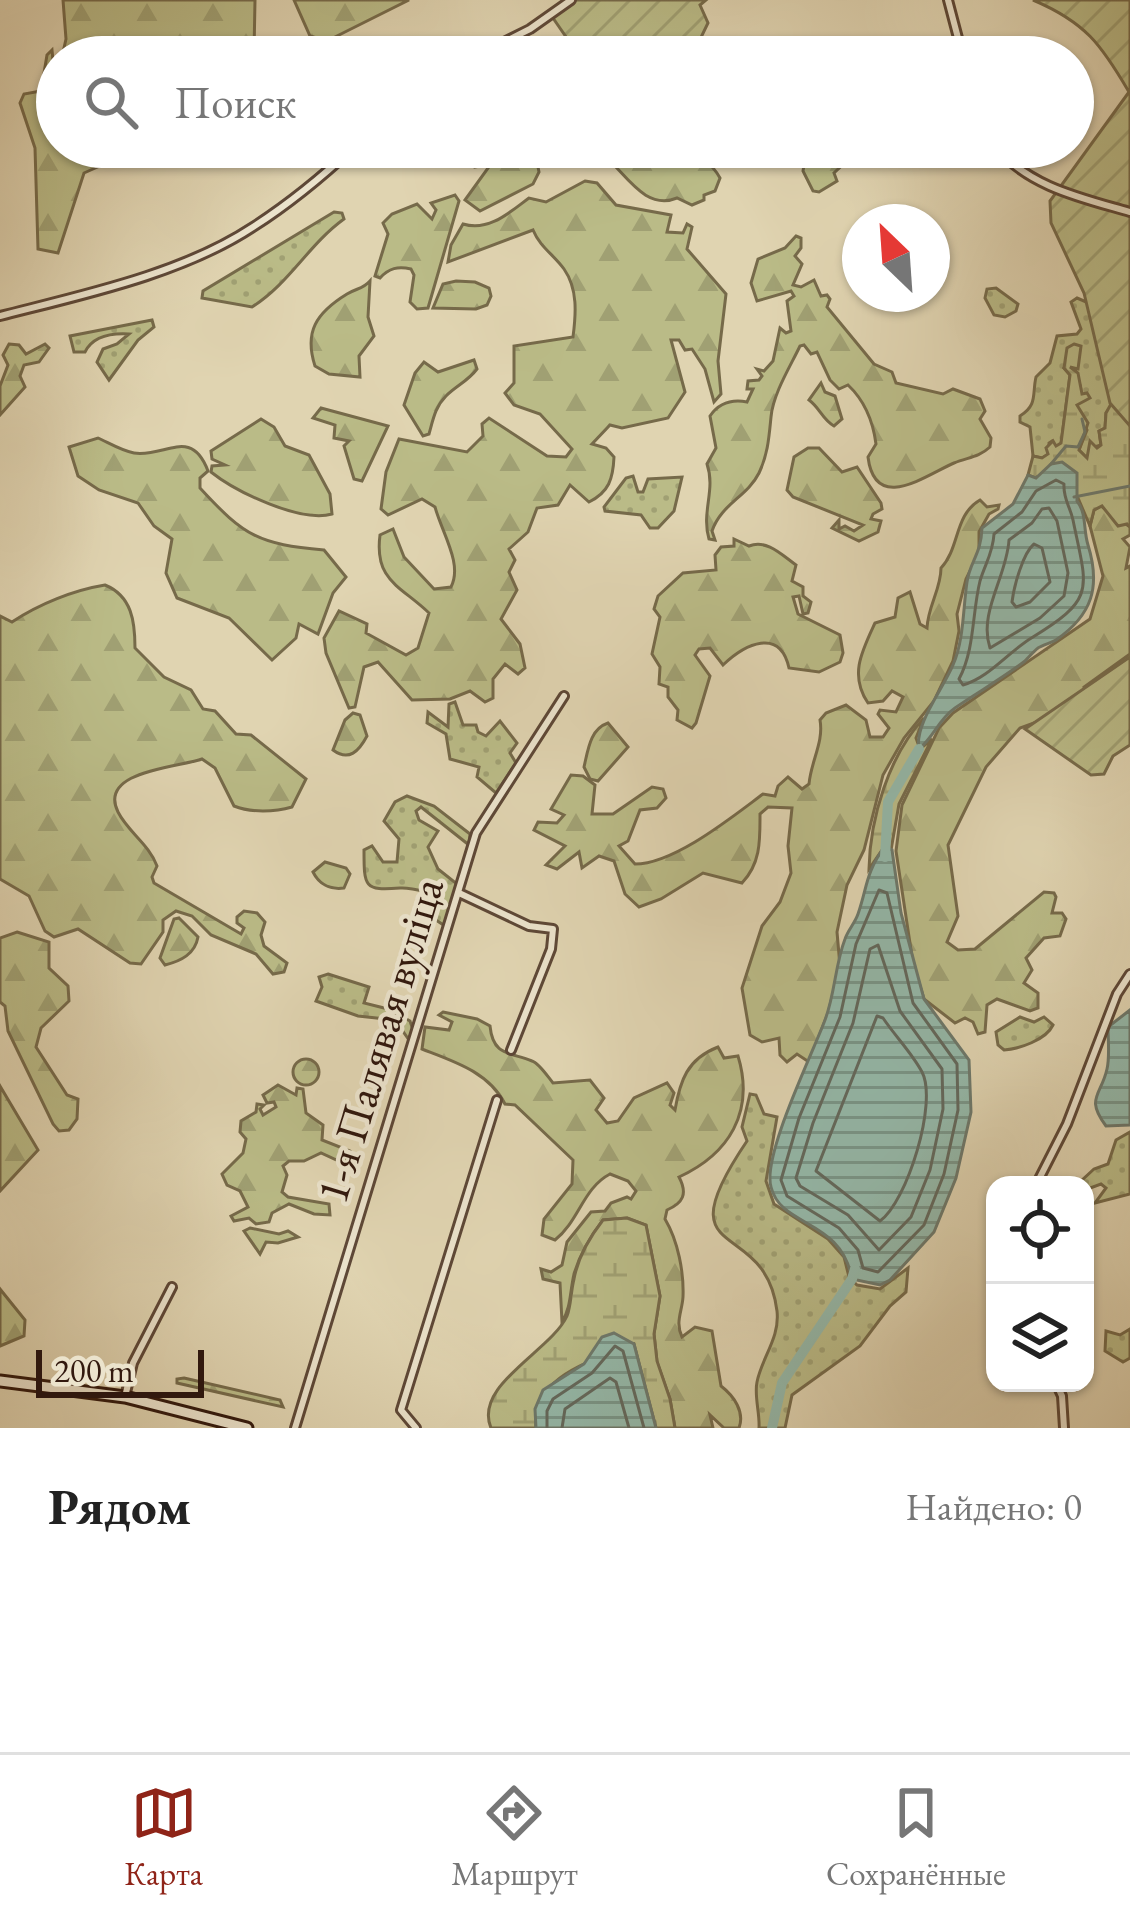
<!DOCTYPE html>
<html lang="ru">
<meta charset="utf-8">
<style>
:root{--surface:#fff;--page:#f2f2f2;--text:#222;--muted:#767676;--line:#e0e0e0;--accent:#8f2418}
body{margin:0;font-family:"EB Garamond",serif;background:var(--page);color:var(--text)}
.controls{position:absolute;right:36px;bottom:36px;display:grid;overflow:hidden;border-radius:24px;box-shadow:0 3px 9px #0004}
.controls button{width:108px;height:108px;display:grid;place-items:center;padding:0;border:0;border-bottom:3px solid var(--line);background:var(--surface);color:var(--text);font:60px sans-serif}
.compass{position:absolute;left:842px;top:204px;width:108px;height:108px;border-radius:50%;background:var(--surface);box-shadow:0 3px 9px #0004;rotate:335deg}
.scale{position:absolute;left:36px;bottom:30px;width:168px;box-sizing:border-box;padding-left:12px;border:6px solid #32190e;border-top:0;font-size:33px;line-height:42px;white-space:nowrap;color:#32190e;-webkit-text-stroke:9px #ebe3cc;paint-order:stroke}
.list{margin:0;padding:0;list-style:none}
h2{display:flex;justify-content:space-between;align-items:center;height:156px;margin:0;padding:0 48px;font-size:51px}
h2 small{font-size:39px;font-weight:400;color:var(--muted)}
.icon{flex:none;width:66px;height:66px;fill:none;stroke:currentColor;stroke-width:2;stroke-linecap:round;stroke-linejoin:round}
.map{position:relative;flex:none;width:1130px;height:1428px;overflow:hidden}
.search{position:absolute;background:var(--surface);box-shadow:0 3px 9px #0004;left:36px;right:36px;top:36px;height:132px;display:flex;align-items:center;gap:30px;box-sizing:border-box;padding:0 42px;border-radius:66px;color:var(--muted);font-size:45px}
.sheet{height:324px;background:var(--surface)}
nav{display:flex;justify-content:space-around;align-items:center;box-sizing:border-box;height:168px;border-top:3px solid var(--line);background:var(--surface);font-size:33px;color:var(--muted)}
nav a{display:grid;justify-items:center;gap:6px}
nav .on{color:var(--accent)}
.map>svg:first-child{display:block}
.grass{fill:url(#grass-dots);stroke:#766a4a;stroke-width:3}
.forest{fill:url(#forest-firs);stroke:#766a4a;stroke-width:3}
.wetland{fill:url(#wetland-marsh);stroke:#766a4a;stroke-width:3}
.garden{fill:url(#garden-furrows);stroke:#766a4a;stroke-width:3}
.water{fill:url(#water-rules);stroke:#6d786b;stroke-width:3}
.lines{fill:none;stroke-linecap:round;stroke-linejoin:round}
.shore{stroke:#63685c;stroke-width:3}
.stream{stroke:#6d786b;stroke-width:3}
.river{stroke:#94b8a9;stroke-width:10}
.minor-casing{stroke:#5e4837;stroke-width:12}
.secondary-casing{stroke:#32190e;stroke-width:15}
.minor{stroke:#ebe3cc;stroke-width:6}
.secondary{stroke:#ebe3cc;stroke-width:9}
.labels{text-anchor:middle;stroke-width:9;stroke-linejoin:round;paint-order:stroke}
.street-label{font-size:45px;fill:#32190e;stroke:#ebe3cc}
</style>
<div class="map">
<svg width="1130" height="1428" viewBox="0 0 1130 1428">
<defs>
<pattern id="grass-dots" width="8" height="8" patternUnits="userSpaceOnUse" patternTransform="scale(3)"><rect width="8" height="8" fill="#babb87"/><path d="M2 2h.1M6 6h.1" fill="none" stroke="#a0a073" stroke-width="1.8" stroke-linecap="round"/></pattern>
<pattern id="forest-firs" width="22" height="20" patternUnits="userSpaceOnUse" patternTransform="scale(3)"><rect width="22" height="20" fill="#babb87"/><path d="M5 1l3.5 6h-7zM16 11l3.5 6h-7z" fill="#a0a073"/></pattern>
<pattern id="wetland-marsh" width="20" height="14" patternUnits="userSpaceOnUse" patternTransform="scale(3)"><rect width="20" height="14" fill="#babb87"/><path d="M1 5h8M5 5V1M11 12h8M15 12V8" fill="none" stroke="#a0a073"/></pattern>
<pattern id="garden-furrows" width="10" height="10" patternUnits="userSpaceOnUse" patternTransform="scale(3)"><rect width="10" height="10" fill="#babb87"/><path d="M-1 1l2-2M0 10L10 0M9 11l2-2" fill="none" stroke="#a0a073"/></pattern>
<pattern id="water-rules" width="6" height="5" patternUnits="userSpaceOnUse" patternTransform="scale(3)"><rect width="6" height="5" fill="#94b8a9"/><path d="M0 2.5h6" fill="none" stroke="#799588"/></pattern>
</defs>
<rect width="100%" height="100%" fill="#e0d4b1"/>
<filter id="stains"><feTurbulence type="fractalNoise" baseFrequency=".00167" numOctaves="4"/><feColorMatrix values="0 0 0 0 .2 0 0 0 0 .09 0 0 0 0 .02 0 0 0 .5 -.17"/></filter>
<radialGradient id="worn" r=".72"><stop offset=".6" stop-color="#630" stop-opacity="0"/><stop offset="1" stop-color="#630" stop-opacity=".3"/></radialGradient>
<!-- grass -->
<g class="grass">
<path d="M334 212 342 213 344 219C309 244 289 284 252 307L202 298 203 291Z"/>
<path d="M996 288 1018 304 1016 311 1005 317 994 315 985 298 987 289Z"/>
<path d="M1077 298 1091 304 1130 381 1106 413 1105 428 1099 431 1101 445 1094 447 1087 458 1079 450 1087 430 1076 405C1086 390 1079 380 1069 367L1078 363 1077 356 1064 368 1070 375 1061 444 1056 447 1052 441 1049 443V454L1042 458 1033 456 1030 427 1020 422V416C1038 405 1032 394 1036 377L1050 363 1057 336 1077 334 1081 329 1071 302Z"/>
<path d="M152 320 154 327 138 340 109 380 97 362 103 349 117 344 129 334C112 333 93 336 85 352H74L70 336Z"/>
<path d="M633 476 638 492H643L648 479 682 477 674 511 658 528H650L641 515 605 511 604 507 626 478Z"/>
<path d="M455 702 463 725H476L478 732 486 736 500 721 517 743 510 753 516 763 496 793 477 777 479 767 450 759 446 734 427 723 428 712 448 727 449 704Z"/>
<path d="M407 796 434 806 470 834 469 845 421 807 416 811 419 820 438 831 428 847 438 869 457 884 445 926 427 914V904L437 905 442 901 440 895C428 893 412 887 400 888 364 891 364 887 364 850L372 846 383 862H397L399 839 384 821 395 802Z"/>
<path d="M328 974 369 987 364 1003 388 1009 410 1021 414 1033 409 1040 395 1020 358 1016 316 1001 322 987 319 977Z"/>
<path d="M1020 1017 1034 1022 1044 1017 1053 1025C1046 1040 1019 1049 1004 1050L998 1045 996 1032Z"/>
<path d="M750 1094 756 1095 764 1114 777 1117 766 1181 774 1204 828 1239 844 1257 849 1277 857 1285 880 1289 908 1268 906 1292 890 1306 860 1346 792 1395 785 1428H759C760 1413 754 1396 757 1382 762 1357 780 1338 777 1311 765 1214 661 1268 747 1141L742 1127Z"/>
<path d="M1130 1132V1194L1095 1203 1106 1188 1101 1184 1085 1190 1080 1182 1094 1169 1108 1164 1116 1140Z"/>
<path d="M1130 1329V1358L1123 1362 1105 1351 1106 1331 1120 1335Z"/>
</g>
<!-- forest -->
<g class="forest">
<path d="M63 0H255L254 53 249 57H62L66 39Z"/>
<path d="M294 0H409L327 41 310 36Z"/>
<path d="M52 50 55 82 38 104 41 118 57 103V147H143L84 173 58 253 38 249 35 148 20 103 24 94 41 91 47 55Z"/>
<path d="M493 147H534L539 172 533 184 480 211 465 200 491 164 475 167 474 161Z"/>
<path d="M641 147H655L657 156 667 161 680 147C695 149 713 165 720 178L715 191 704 195V200L692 205 677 198C650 209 632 184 615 166L620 158 639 159Z"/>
<path d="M807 147H849L850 158 834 173 837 181 819 192 813 191 803 171Z"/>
<path d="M585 181 597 183 616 205 671 215 667 232 683 233 687 224 692 227 687 249 726 294 718 361 721 394 714 402 705 369 692 349 685 350 679 340H671L685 392 668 418 622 428 610 425 592 444 606 448 614 457C613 479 609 492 589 502L570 485 558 505 537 508 528 532 509 549 515 560 509 572 517 590 501 619 520 644 525 668 518 674 505 664 493 679V698L485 702 470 691 450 699 412 700 378 662 364 667 355 707 349 708 326 653 324 638 339 611 367 624 366 633 406 655 418 648 429 613C401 586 374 581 380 535L393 529 404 557 434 589 451 587C463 564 442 533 435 507L422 499 388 515 381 509 386 472 399 439 467 452 483 436 482 424 489 418 547 456 566 457 572 449 540 414 514 405 505 393 514 383V346L573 337C576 314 578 289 564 269 554 255 540 247 533 230L448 262 451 245 463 224C489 232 510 212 529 198L546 202Z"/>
<path d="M455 195 459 201 428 308 417 309 410 302 414 275 411 269C398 266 389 268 380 278L375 276 388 234 383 223 392 214 417 204 432 219 436 210 431 203Z"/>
<path d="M796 236 801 238V248L795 256 802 264 793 285 801 287 814 280 821 296 827 295 830 299 827 307 874 364 892 372 896 383 943 394 953 389 980 399 985 411 980 419 991 438 990 447C978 458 968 457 954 463 926 475 875 514 868 457L876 444C873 421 865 401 848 385L839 389 830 380 817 352 811 354 804 345 800 346C790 367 773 394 771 417 769 437 768 454 759 473 747 497 721 504 712 531L715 540 709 539C701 512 716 490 707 464L716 448 710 416C719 403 731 399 747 402L753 389H747L748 381 759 380 762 376 757 369 764 371 773 361 780 328 786 333 791 331 787 301 794 296 791 291 757 301 751 283 758 259 785 248Z"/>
<path d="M370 281 368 317 374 336 359 356 360 377 329 374 315 366C304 332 316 313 347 294 357 288 363 289 370 281Z"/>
<path d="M456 281 475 282 489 288 491 296 487 305 476 309 433 308 443 284Z"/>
<path d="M9 344 19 345 26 354 45 344 49 348 39 362 24 365 20 376 25 387 0 415V386L8 365 3 355Z"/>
<path d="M474 360 477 369C468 381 456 386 446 396 435 407 433 420 429 434L423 436 404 405 415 373 424 362 438 372Z"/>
<path d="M821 383 825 392 835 396 842 419 834 426C822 419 820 408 809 400Z"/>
<path d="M321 408 388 426 362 481 354 479 344 446 349 441 334 438 335 425 313 418Z"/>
<path d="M261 419 274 427 285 446 309 455 330 494 332 514C301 523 236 492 211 472L212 466 225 465 212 459 211 451Z"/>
<path d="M98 438C109 443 122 451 134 453 165 458 191 426 208 471L200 478V488C245 537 259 544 324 550L346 577 333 593 318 634 299 624 296 638 272 660 229 618 177 598 166 573 172 539 154 526 138 503 99 490 78 476 69 447Z"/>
<path d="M808 448H819L842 472 857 467 881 503 882 509 873 514 871 519 881 521 878 532 859 541 832 528 839 520V529L845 526 854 531 863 525 793 497 787 490 794 457Z"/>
<path d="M980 500 987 507 999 505 998 509 989 514 979 532V553L966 579 957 614 959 631 953 661 934 701 904 738 883 775 864 850 847 885 837 932 840 966 828 1013 809 1062 797 1054 787 1062 780 1055 779 1038 762 1042 750 1035 742 988 762 926 780 902 791 873 788 846 792 808 768 807 760 814C760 840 761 863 742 883L703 873 661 899 639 907 625 894 614 861 599 856 582 868 579 852 557 869 546 865 565 846 534 830 538 822 557 823 564 815 551 809 571 775 583 776 595 785 592 814H613L652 787 663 789 666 798 657 808 640 810 628 841 619 846 635 864C674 864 732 817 763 794L775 796 778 786 788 777 802 789 809 784C811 761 824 742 820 720L826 713 846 705 866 720 870 737H883L889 728 878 714 880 710 896 712 903 697 892 691 883 701 868 703C849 675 862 651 875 623L895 617 898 598 910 592 920 624 927 628C928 606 941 589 941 568 960 548 954 515 980 500Z"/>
<path d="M1101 506 1130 527V535L1123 539 1130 547 1126 568 1130 566V654L1084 687 1089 703 1020 728 986 767 948 845 958 916 947 942 958 950 975 949 1044 892 1054 893 1056 897 1052 913H1062L1066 919 1060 936 1044 938 1026 958 1032 970 1024 983 1038 993V1008L1030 1011 997 999 987 1005 985 1032 978 1034 973 1022 965 1018 955 1023 924 999 913 963 896 851 902 805 939 728 953 713 1090 619 1103 576 1090 526 1094 510Z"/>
<path d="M734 539 749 546C767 539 782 555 796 565L792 581 803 587V596L811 602 808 613 803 614 799 596 793 597 798 614 840 635 843 653 840 662 819 672 789 668C780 627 745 644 723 665L710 648 699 649 695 655 710 676 696 723 692 728 677 720 678 710 668 697V687L659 684 660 667 652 654 660 617 654 609 658 596 683 573 716 570 715 555 721 547 734 546Z"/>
<path d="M105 585C132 596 135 622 135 648L164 677 191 690 203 709 215 711 236 734 251 735 306 779 292 807C275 812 251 813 234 806L215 768 202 759C182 767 97 770 118 812 128 832 149 844 157 866L152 877 154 883 241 934 244 928 237 923V917L244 911 257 913 265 922 261 935 264 946 287 963 284 972 273 974 256 954 211 935 192 916 176 911 163 920V932L141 964 130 963 78 929 54 937 45 931 29 896 0 879V616L12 622C39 604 74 590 105 585Z"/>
<path d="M353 713 360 715 367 736C359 751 349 762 333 750L345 720Z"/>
<path d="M608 723 628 747 598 781 590 779 584 767C588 750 590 729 608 723Z"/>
<path d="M325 862 346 868 350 874 344 888C330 890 319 884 313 872Z"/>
<path d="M179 918 198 937C195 954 181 961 165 965L160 958 174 919Z"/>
<path d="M17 932 49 942V968L68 986 69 1001 41 1028 36 1047 67 1095 78 1099 77 1119 69 1130 59 1131 53 1124 8 1031 5 1006 0 1002V938Z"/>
<path d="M443 1012 477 1019 490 1026C493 1057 511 1052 532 1061 539 1063 548 1077 553 1083L590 1080 604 1098 596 1110 607 1123 618 1121 634 1098 667 1083 674 1093 670 1105 675 1110C680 1081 687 1059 718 1047L724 1058 738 1056C755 1112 729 1154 679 1177 688 1194 683 1203 667 1210L665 1219C678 1241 684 1272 683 1297 682 1312 675 1322 682 1337L695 1327 712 1331 721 1386C734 1396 745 1412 739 1428H724L710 1415 713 1428H675L670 1399 657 1362 654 1334 660 1296 646 1225 627 1218 603 1220C590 1237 580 1254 574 1274 570 1291 571 1308 562 1322L560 1283 543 1279 541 1269 551 1272 562 1265 567 1242 591 1212 605 1211 611 1203 627 1197 631 1199 636 1191 628 1181 610 1174C583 1188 579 1221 555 1240L542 1235 544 1219 572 1184 573 1160 515 1105 505 1104C489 1072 453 1061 422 1049L425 1027 449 1030 452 1022 439 1015Z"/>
<circle cx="306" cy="1072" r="13"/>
<path d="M278 1085 296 1095 297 1088 303 1089 306 1113 323 1125 322 1140 350 1151 357 1159 356 1169 321 1153 304 1161H289L283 1166 287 1175 282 1192 288 1197 329 1204 330 1215 314 1214 289 1204 272 1213 269 1222 256 1224 249 1218 234 1221 231 1216 248 1207 240 1191 227 1185 222 1174 243 1153 246 1139 240 1132 241 1121 256 1112 257 1104 264 1105 260 1109 263 1115 276 1107 274 1102 267 1103 263 1095Z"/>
<path d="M0 1086 38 1150 0 1191Z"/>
<path d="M250 1228 279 1234 288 1231 298 1237 278 1243 266 1242 260 1254 244 1231Z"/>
<path d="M0 1289 25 1320 24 1336 0 1346Z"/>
<path d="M184 1378 280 1400 283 1407 177 1383V1379Z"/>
</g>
<!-- wetland -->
<g class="wetland">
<path d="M1074 344 1081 346 1078 369 1070 367 1078 373 1082 394 1087 393 1090 398 1077 405 1088 423 1079 450 1087 458 1090 441 1097 448 1101 445 1099 431 1105 428 1106 413 1116 395 1130 424V527L1127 524 1118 526 1102 506 1094 510 1090 526 1075 491 1046 472 1035 478 1028 475 1033 456 1042 458 1048 454 1046 448 1053 441 1056 446 1061 443 1070 375 1064 368 1067 348Z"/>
<path d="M924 718 916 738 920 749 932 739 899 804 891 850 884 847 869 869C870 818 889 755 924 718Z"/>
<path d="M627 1218 646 1225 660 1296 654 1334 657 1361 670 1399 675 1428H656L634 1344C593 1361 532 1375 536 1428H491C473 1385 551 1351 567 1316 571 1306 571 1290 574 1279 578 1257 589 1238 603 1220Z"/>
</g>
<!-- garden -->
<g class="garden">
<path d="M573 0H706L700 5 708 23 694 52 684 57H580L553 18Z"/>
<path d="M1033 0H1130V426L1110 403 1084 293 1051 223 1050 201 1129 92C1101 44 1085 22 1033 0Z"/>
<path d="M1130 657V745L1113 756 1104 774 1091 775 1025 729Z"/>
</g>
<!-- water -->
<g class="water">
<path d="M1062 462 1077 473V501C1087 514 1083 529 1088 545 1101 587 1092 615 1056 640 1053 642 1040 646 1038 648 1035 650 1028 658 1025 661 1003 678 978 692 955 708 938 720 934 737 919 749 914 725 943 689 953 665 964 640 963 608 967 582 970 561 981 555 982 528L1013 504 1028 475 1036 478 1051 464Z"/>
<path d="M885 846 892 850 901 913 924 999 969 1060 971 1112 956 1178 934 1232 890 1280 880 1285 852 1279C841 1218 781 1228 771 1187 762 1156 812 1055 825 1020 835 994 835 965 845 939 848 930 855 923 858 914 868 885 865 874 885 846Z"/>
<path d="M1130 1010V1125L1106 1126C1085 1098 1101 1096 1107 1069 1110 1056 1108 1040 1108 1027Z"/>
<path d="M614 1333 634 1344 656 1428H536L535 1409 543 1390 584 1364 602 1337Z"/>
</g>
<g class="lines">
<!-- shore -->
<g class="shore">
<path d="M1056 480 1064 484C1063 499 1070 506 1073 520 1087 589 1097 598 1033 637 1009 651 989 678 963 685L959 679C975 649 972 613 980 581 985 564 993 553 994 534L1022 512 1036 491Z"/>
<path d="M1049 508 1057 521 1068 573 1064 596 1040 618 990 648C978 613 1007 576 1009 540L1032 523 1042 509Z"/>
<path d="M1034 544 1042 548 1050 582 1030 602 1016 607 1012 602C1014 586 1023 553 1034 544Z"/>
<path d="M879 890 887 893 913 1003 957 1064 958 1110 944 1174 924 1225 878 1272 863 1268 858 1250 839 1228 787 1196 781 1180 799 1118 840 1017 856 944Z"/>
<path d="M878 945 900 1011 942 1069 943 1109 930 1170 911 1217 879 1250 848 1215 800 1186 796 1178 813 1123 853 1023 870 949Z"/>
<path d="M877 1016 883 1018C895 1036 912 1053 922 1072 938 1102 907 1202 880 1221L816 1171Z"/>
<path d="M547 1428V1411L553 1399 592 1373 615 1346 623 1351 644 1428"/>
<path d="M562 1428 565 1409 610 1378 616 1382 629 1428"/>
</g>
<!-- stream -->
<g class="stream">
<path d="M1051 464 1066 446 1078 447 1085 432 1082 419"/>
<path d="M1074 497 1130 486"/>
</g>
<!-- river -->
<g class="river">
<path d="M885 857 888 802 919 749"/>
<path d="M772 1428 782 1383 852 1279 855 1269"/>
</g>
<defs>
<g id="minor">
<path d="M948 0 963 57"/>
<path d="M474 57 530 29 571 0"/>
<path d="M996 147C1029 187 1082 198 1130 212"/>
<path d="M0 316C82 295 182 274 253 227 289 204 323 176 354 147"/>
<path d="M459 893 529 926 553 929 551 949 511 1050"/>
<path d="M1036 1185 1067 1124 1117 994 1130 974"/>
<path d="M1056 1383 1062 1396 1064 1428"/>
<path d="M125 1397 133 1363 172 1287"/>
<path d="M295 1428 476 833 564 696"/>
<path d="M416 1428 401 1410 497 1100"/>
</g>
<path id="secondary" d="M0 1381 125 1397 247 1428"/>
</defs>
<!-- minor casing -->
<use href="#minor" class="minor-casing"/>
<!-- secondary casing -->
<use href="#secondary" class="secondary-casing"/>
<!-- minor -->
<use href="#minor" class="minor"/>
<!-- secondary -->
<use href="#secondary" class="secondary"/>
</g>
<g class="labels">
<!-- street labels -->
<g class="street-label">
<text transform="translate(379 1040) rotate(-73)" y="16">1-я Палявая вуліца</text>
</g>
</g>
<rect width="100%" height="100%" filter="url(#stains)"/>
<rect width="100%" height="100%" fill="url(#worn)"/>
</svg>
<div class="controls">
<button><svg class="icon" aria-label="locate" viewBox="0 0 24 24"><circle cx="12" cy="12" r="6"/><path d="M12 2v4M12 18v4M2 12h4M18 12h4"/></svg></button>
<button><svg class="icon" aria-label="layers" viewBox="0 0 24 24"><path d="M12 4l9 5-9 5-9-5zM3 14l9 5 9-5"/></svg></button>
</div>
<svg class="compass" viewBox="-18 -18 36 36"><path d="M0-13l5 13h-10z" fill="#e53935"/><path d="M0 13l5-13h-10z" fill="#767676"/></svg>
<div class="scale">200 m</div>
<div class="search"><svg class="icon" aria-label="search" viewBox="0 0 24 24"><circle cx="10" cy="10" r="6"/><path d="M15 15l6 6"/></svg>Поиск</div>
</div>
<section class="sheet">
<h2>Рядом<small>Найдено: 0</small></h2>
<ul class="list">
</ul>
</section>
<nav>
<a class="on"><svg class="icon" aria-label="map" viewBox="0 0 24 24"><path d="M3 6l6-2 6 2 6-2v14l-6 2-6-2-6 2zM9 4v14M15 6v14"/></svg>Карта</a>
<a><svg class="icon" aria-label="directions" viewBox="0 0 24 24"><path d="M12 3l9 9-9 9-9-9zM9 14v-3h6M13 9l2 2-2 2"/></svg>Маршрут</a>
<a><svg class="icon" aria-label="saved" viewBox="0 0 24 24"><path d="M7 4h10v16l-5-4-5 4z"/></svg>Сохранённые</a>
</nav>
